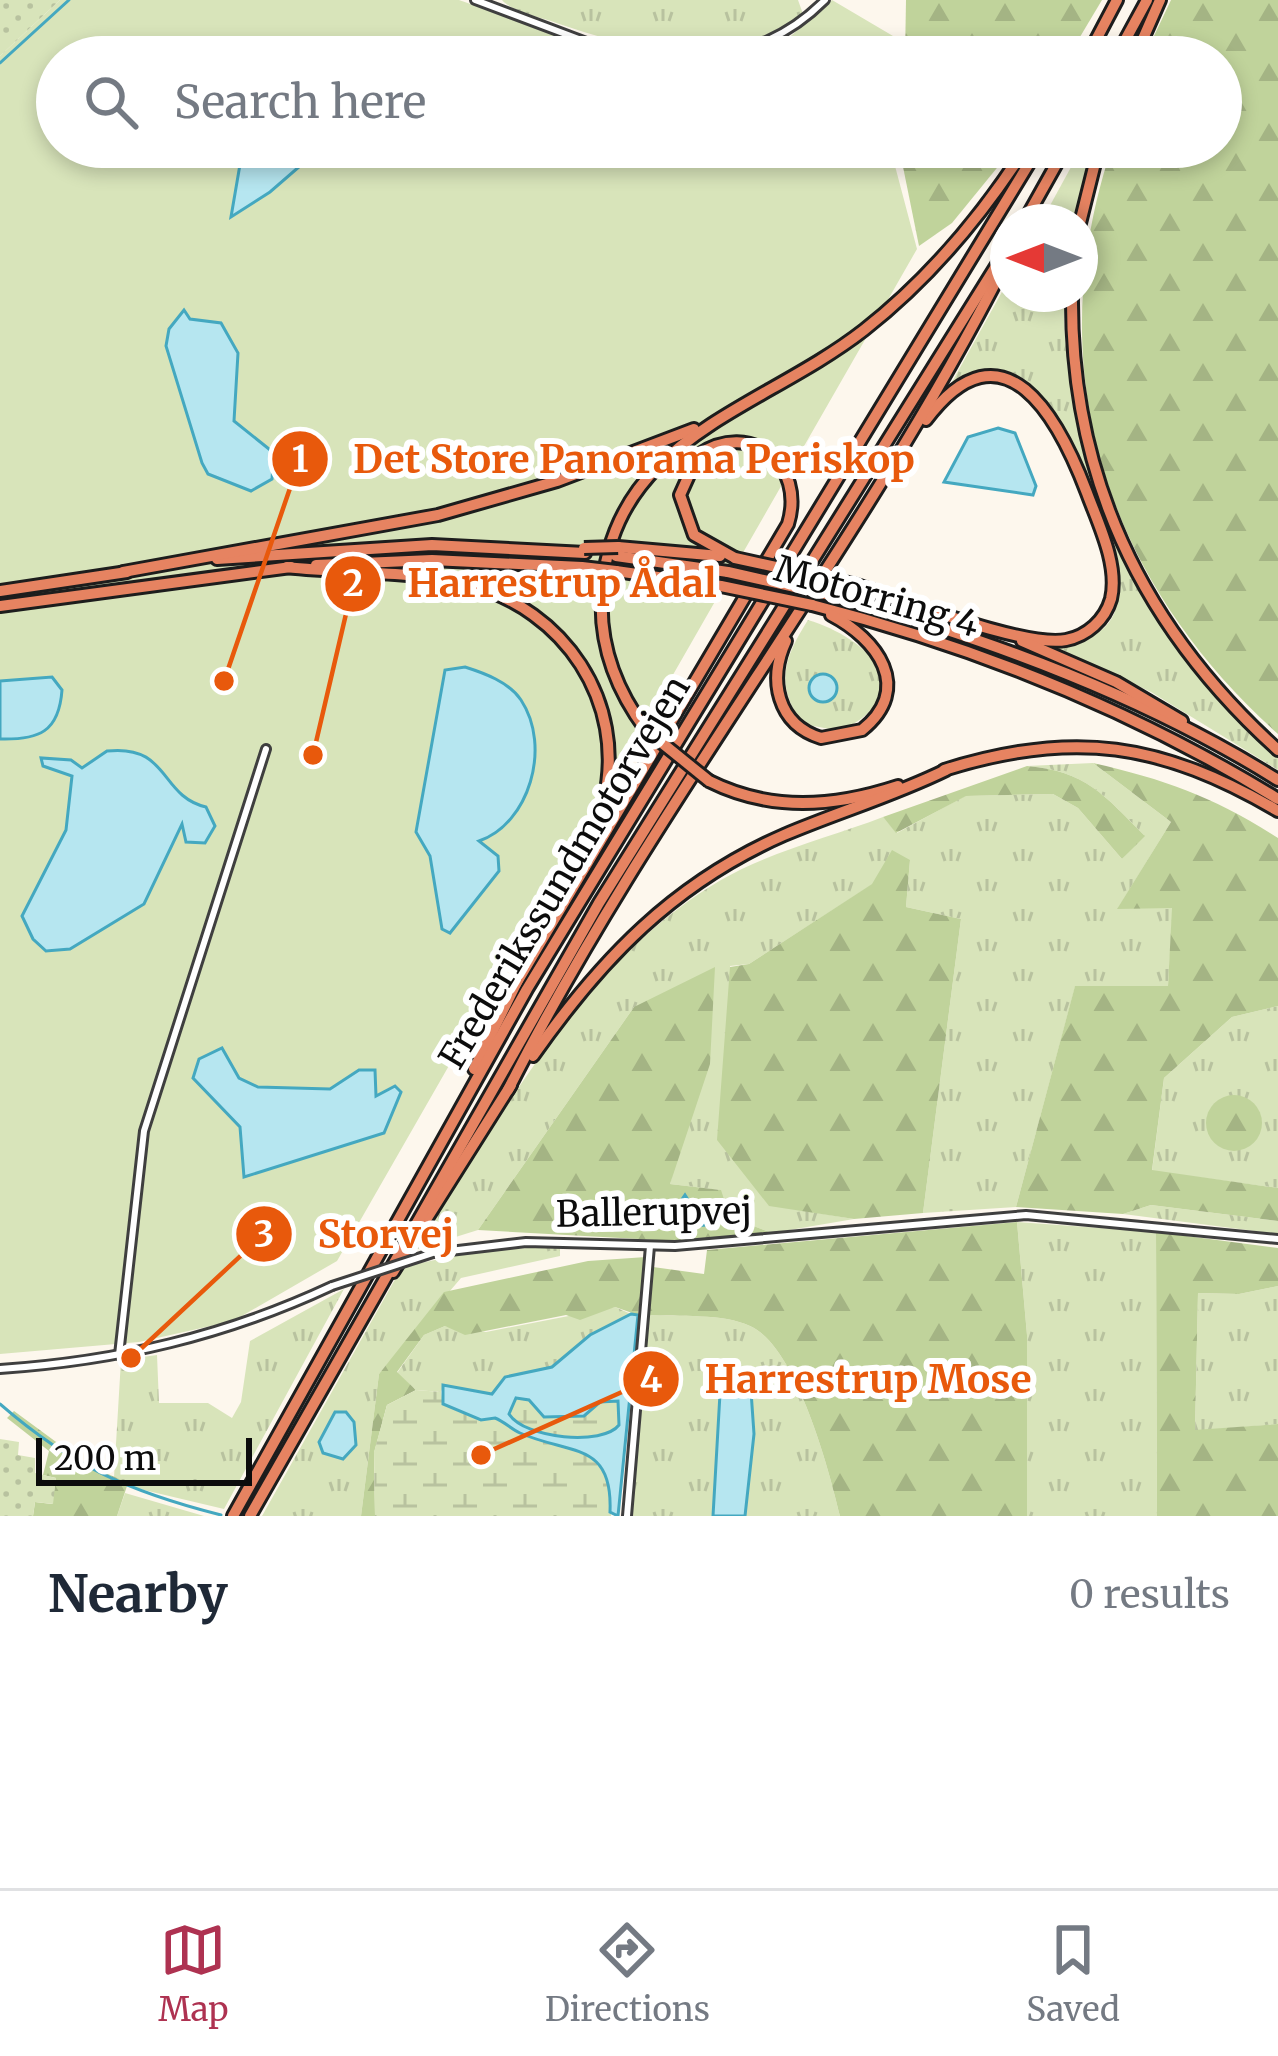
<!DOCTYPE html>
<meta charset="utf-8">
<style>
:root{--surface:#fff;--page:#f2f2f3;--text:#1f2937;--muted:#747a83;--line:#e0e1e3;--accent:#ae3251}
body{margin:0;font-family:Merriweather,serif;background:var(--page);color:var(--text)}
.compass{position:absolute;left:990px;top:204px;width:108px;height:108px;border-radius:50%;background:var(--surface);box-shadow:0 6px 18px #0003;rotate:270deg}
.scale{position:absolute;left:36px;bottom:30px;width:216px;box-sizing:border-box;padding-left:12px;border:6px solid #0c0c0c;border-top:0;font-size:33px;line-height:42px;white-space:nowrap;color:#0c0c0c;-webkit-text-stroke:9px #fff;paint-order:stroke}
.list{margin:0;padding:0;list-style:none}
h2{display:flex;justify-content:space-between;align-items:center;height:156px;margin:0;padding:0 48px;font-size:51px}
h2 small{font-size:39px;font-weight:400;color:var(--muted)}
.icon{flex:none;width:66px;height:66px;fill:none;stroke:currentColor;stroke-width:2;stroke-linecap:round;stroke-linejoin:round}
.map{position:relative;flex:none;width:1278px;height:1516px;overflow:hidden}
.search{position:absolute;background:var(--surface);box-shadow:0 6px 18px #0003;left:36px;right:36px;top:36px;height:132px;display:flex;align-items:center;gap:30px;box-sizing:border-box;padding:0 42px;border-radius:66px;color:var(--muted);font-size:45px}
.sheet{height:372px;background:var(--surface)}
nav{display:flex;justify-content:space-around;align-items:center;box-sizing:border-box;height:168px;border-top:3px solid var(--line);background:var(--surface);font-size:33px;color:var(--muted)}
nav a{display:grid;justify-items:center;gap:6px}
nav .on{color:var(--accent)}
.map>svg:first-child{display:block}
.grass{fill:url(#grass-tufts)}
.forest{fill:url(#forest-firs)}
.wetland{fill:url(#wetland-marsh)}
.park{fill:#d8e4ba}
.garden{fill:url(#garden-dots)}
.water{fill:#b6e6f0;stroke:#44a8c0;stroke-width:3;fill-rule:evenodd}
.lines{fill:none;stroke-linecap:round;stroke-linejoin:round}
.stream{stroke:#44a8c0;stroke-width:3}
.minor-casing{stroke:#3f3f3f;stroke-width:12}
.motorway-casing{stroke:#1d1d1d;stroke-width:16}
.minor{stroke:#fff;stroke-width:6}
.motorway{stroke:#e68361;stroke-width:10}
.minor-bridge-casing{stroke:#3f3f3f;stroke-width:12;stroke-linecap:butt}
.motorway-bridge-casing{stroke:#1d1d1d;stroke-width:16;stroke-linecap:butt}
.minor-bridge{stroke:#fff;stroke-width:6}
.motorway-bridge{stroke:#e68361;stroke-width:10}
.labels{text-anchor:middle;stroke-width:12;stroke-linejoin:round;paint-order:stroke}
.street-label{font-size:36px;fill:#0c0c0c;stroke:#fff}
.leader{fill:none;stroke:#e8590c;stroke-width:4.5}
.callout-dot{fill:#e8590c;stroke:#fff;stroke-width:4.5}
.mark-label{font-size:36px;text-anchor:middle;font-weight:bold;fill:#fff}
.callout-label{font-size:39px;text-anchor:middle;font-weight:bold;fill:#e8590c;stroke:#fff;stroke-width:12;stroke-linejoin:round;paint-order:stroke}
</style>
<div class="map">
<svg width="1278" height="1516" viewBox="0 0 1278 1516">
<defs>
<pattern id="grass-tufts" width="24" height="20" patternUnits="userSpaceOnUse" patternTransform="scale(3)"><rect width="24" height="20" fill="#d8e4ba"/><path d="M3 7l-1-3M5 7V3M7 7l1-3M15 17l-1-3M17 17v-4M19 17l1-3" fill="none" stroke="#b8c29f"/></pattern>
<pattern id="forest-firs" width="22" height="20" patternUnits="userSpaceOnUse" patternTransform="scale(3)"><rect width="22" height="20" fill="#c0d39b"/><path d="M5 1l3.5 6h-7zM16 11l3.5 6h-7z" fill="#a4b484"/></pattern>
<pattern id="wetland-marsh" width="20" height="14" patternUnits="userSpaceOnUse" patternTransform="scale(3)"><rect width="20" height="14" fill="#d8e4ba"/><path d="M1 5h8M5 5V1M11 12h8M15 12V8" fill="none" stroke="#b8c29f"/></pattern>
<pattern id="garden-dots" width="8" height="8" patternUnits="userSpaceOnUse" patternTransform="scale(3)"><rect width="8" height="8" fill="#d8e4ba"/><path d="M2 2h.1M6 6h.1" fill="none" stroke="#b8c29f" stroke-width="1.8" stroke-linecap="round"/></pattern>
</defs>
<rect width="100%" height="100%" fill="#fdf7ed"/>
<!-- grass -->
<g class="grass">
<path d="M502 0H798L803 14C727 70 634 51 551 21 535 16 510 10 502 0Z"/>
<path d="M1082 147H1091L1073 222H1041Z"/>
<path d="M1008 281V294H1065C1062 324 1067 356 1071 386 1090 544 1169 648 1278 757V770L1151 692 1052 646C1076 642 1102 639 1114 614 1134 570 1069 414 1031 386 1006 368 980 374 952 382Z"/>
<path d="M808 620C868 638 923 692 840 731L803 724C774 685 784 658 808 620Z"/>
<path d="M1093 763 1171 822 1118 908 1173 907 1168 987H1075L1016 1207 923 1213 961 919 906 907 910 860 749 964 730 966 769 1205 854 1219 772 1233 729 1217 720 1190 670 1184 680 1145 634 1007 478 1230 414 1250C501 1118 581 962 721 880 769 852 831 837 883 817L897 833 965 796 1053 794 1078 808 1122 859 1144 835C1104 795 1086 771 1027 766Z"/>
<path d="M1278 1006V1188L1152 1171 1164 1078 1232 1017Z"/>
<path d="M1151 1205 1278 1221V1234L1123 1214Z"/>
<path d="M1017 1222 1156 1232 1157 1516H1027V1335Z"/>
<path d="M560 1246V1256L461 1278 379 1374 361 1516H262L402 1267 477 1251Z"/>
<path d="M1278 1286V1424L1195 1431 1198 1293 1239 1294Z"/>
<path d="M344 1289 224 1509 127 1486 114 1477 121 1360 157 1355 159 1403H208L232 1418 241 1402 250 1341Z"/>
<path d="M615 1307 631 1314 590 1335 551 1367 505 1377 492 1394 443 1386 441 1392 416 1390 397 1373 424 1335 445 1326 486 1332Z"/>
<path d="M648 1315C678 1317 723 1313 750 1326 796 1346 829 1469 840 1516H631Z"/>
<path d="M125 1493 204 1516H117Z"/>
</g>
<!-- forest -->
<g class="forest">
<path d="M906 0H1102L1068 57H905Z"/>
<path d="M1171 0H1278V734C1106 580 1037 370 1112 147H1221V57H1144Z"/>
<path d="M899 147H1014L952 223 919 246Z"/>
<path d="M1093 763C1167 780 1214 797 1278 838V1006L1232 1017 1164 1078 1152 1170 1278 1188V1221L1151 1205 1123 1214 1016 1207 1075 986H1168L1172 908 1117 909 1171 822Z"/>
<path d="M1027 766C1086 771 1104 795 1145 836L1122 859 1078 808 1053 794 966 796 896 833 883 817Z"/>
<path d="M892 850 910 860 906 907 961 919 923 1213 854 1219 769 1206 717 1140 730 967 749 964 872 884Z"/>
<path d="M715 967 710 1064 670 1184 721 1190 730 1217 772 1233 675 1241 478 1230 634 1007Z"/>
<circle cx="1234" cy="1123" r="28"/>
<path d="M1017 1222 1027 1335V1516H840C829 1469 796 1346 750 1326 723 1313 678 1317 648 1315L653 1267 704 1274 707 1250Z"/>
<path d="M1156 1232 1278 1248V1286L1239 1294 1198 1293 1195 1430 1278 1424V1516H1157Z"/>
<path d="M646 1257 638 1315 615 1307 580 1320 566 1315 465 1335 445 1326 424 1335 397 1372 416 1390 387 1405 374 1453 375 1516H361L379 1374 444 1292 588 1261Z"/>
<path d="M14 1411 86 1464 128 1483 117 1516H33L35 1502 52 1504 56 1478 43 1475 49 1451 7 1418Z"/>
</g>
<!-- wetland -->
<g class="wetland">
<path d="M416 1390 441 1392 443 1404C461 1413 475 1421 495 1417L594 1458 611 1482V1516H375L374 1452 387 1405Z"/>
<path d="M516 1398 529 1400 544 1417 584 1416 600 1402 618 1401 619 1425C603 1447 526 1438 509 1414Z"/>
</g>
<!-- park -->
<g class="park">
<path d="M60 0H459L622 57H57V147H890L917 249 337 1261 233 1321 139 1342 0 1354V56Z"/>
<path d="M832 0 893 36 892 57H737L784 42Z"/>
</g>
<!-- garden -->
<g class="garden">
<path d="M0 0H60L0 56Z"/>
<path d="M0 1439 19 1442 18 1455 35 1458V1473L56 1478 53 1504 35 1502 33 1516H0Z"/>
</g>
<!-- water -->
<g class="water">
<path d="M243 147H322L270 192 231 217Z"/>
<path d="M184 310 190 319 221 323 238 353 234 421 274 453 272 479 251 491 208 474 202 463 166 346 169 329Z"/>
<path d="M998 428 1015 433 1036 486 1033 495 944 482 968 437Z"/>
<path d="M465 667C484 673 509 682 521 700 552 747 529 824 479 841L498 856 499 871 450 933 442 929 430 856 416 832 445 670Z"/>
<circle cx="823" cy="688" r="14"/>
<path d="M52 677 62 690C59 732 39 740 0 739V681Z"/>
<path d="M107 751C170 744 159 796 206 807L215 826 205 843 186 842 182 824 144 904 70 949 46 951 33 939 22 916 66 830 72 776 43 766 41 758 71 760 82 768Z"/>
<path d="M222 1048 239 1078 258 1087 330 1089 359 1070H375L376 1096 395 1086 401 1092 384 1133 244 1177 240 1127 193 1078 199 1059Z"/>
<path d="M685 1195 694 1209 712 1207 716 1217 708 1225 684 1226 676 1208Z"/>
<path d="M631 1314 638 1315 618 1516 610 1512C613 1441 570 1455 520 1433 511 1429 505 1422 495 1418L481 1420 443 1404V1385L492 1394 505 1377 552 1367 590 1335ZM516 1398 529 1400 544 1417 584 1416 600 1402 618 1401 619 1425C603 1446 525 1439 509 1414Z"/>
<path d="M738 1370 750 1377 754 1434 745 1516H713L721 1376Z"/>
<path d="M335 1412H346L354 1422 356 1445 343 1459 323 1453 319 1442Z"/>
</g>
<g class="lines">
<!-- stream -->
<g class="stream">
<path d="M0 63 69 0"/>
<path d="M0 1404C71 1466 130 1492 221 1515"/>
</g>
<defs>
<g id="minor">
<path d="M475 0 600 47 667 57"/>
<path d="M700 57C751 51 788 37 825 0"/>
<path d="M433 1253 526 1242 675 1246 1026 1215 1278 1239"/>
<path d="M119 1355 144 1131 266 749"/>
<path d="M0 1369C118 1361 225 1336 332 1286"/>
<path d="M627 1516 650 1246"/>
</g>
<g id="motorway">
<path d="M1087 57 1117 0"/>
<path d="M1116 57 1147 0"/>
<path d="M1135 57 1160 0"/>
<path d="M1024 222 1066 147"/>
<path d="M1080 223 1099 147"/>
<path d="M1072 294C1070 477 1143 628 1278 750"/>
<path d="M618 547 720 556"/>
<path d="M616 556 728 572"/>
<path d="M217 559 432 545 585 553"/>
<path d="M316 565 432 560 582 567"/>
<path d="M287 567C347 574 411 570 469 585 564 609 627 702 604 800 595 838 572 873 554 907"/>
<path d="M616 571 721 586"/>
<path d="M123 572 438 515 557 481 694 429"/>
<path d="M853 584C899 598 1024 648 1066 640 1087 636 1105 620 1111 599 1119 565 1098 523 1087 493 1059 419 1004 316 926 420"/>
<path d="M0 591 127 572"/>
<path d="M844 598C995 642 1144 696 1278 780"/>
<path d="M812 605C977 647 1133 710 1278 799"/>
<path d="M0 606 291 567"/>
<path d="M786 641C768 680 777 724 821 738L862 730C914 688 877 639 831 615"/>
<path d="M1022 641 1116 682 1182 721"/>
<path d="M646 730C617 691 599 645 602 595 610 438 760 411 864 330 929 279 981 217 1026 147"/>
<path d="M944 770C1073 729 1162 743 1278 811"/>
<path d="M709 781C771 812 834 807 898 786"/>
<path d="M516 984 788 524C806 465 751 419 698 455L680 495 694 535 735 558"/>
<path d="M533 1056C601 959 674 883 784 835 838 812 893 796 946 770"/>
<path d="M474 1069 519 978"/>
<path d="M508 1090C652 805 859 552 1004 266"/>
<path d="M393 1272 511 1085"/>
<path d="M233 1516 527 989 1039 147"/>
<path d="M250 1516 599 903 1008 247"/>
</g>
</defs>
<!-- minor casing -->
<use href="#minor" class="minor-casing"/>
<!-- motorway casing -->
<use href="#motorway" class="motorway-casing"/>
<!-- minor -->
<use href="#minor" class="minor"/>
<!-- motorway -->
<use href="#motorway" class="motorway"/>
<defs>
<path id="minor-bridge" d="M332 1286 433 1253"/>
<g id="motorway-bridge">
<path d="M584 548 618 547"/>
<path d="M735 558 853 584"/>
<path d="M582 567 616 571"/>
<path d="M728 572 844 598"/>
<path d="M721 586 812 605"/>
<path d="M646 730 709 781"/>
</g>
</defs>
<!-- minor-bridge casing -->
<use href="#minor-bridge" class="minor-bridge-casing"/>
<!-- motorway-bridge casing -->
<use href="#motorway-bridge" class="motorway-bridge-casing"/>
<!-- minor-bridge -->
<use href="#minor-bridge" class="minor-bridge"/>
<!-- motorway-bridge -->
<use href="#motorway-bridge" class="motorway-bridge"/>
</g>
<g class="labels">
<!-- street labels -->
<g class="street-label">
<text transform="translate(877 596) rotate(16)" y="13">Motorring 4</text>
<text transform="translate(564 872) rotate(-59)" y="13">Frederikssundmotorvejen</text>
<text transform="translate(654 1212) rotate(-1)" y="13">Ballerupvej</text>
</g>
</g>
<!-- callouts -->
<path class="leader" d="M224 681L300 459M313 755L353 584M131 1358L264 1234M481 1455L651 1379"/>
<g class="callout-dot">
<circle cx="224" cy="681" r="12"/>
<circle cx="313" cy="755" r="12"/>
<circle cx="131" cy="1358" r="12"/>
<circle cx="481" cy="1455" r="12"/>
<circle cx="300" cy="459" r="30"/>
<circle cx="353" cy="584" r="30"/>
<circle cx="264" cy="1234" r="30"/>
<circle cx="651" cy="1379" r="30"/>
</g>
<g class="mark-label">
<text x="300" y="472">1</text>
<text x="353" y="596">2</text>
<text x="264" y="1247">3</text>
<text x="651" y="1392">4</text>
</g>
<g class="callout-label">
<text x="634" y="473">Det Store Panorama Periskop</text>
<text x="562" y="597">Harrestrup Ådal</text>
<text x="386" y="1248">Storvej</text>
<text x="868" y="1393">Harrestrup Mose</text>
</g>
</svg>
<svg class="compass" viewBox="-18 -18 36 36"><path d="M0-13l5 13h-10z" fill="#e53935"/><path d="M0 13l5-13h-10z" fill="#747a83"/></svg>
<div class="scale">200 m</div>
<div class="search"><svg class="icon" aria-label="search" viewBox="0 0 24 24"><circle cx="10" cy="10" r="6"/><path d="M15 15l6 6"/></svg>Search here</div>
</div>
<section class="sheet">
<h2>Nearby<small>0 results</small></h2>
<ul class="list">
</ul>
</section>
<nav>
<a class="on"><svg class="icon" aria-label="map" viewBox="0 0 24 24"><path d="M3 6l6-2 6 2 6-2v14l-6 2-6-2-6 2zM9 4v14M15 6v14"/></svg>Map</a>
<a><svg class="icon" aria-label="directions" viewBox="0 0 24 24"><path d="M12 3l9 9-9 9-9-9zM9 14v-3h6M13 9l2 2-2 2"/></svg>Directions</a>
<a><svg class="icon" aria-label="saved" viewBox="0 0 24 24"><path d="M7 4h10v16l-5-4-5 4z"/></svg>Saved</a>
</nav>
